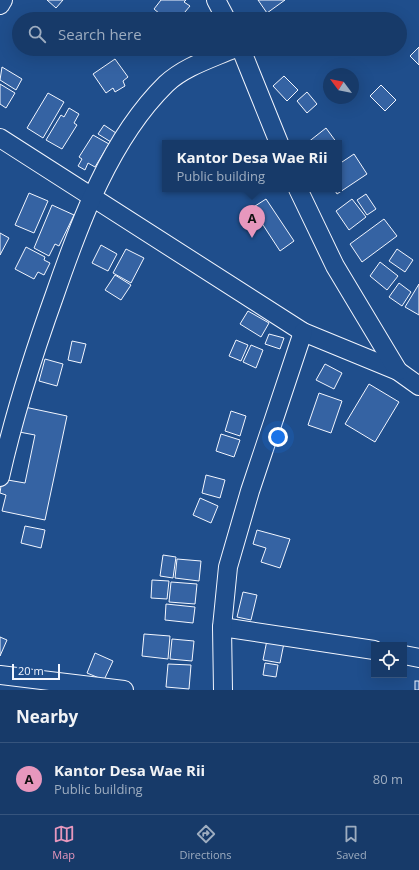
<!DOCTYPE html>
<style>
:root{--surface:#173a69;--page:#20416f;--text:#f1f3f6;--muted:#9eadc0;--line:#36547d;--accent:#e797bd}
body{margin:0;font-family:"Open Sans",sans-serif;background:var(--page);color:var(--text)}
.controls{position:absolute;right:12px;bottom:12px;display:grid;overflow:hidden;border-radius:0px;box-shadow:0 4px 16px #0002}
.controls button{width:36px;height:36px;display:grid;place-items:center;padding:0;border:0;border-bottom:1px solid var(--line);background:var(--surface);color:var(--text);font:20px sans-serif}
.compass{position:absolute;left:323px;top:68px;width:36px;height:36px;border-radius:50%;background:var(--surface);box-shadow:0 4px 16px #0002;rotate:302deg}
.scale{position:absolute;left:12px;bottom:10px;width:48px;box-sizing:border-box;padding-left:4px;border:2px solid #f2f6ff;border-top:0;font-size:11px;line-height:14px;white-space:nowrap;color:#f2f6ff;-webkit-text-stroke:3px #1f4e8c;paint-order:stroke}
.you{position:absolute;left:278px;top:437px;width:14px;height:14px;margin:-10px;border:3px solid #fff;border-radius:50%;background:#1a73e8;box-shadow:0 0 0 6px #1a73e833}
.badge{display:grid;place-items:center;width:26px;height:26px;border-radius:50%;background:var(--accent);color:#111;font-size:13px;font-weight:700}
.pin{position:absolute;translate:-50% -33px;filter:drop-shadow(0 1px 2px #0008)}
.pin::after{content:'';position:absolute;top:21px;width:14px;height:12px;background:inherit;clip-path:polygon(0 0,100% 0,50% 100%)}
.popup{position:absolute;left:162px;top:140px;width:180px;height:52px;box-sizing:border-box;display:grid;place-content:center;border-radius:0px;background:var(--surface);filter:drop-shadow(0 1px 3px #0005);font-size:13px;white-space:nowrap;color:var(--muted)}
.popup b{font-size:15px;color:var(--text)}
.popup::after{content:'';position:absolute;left:50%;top:100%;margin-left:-8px;border:8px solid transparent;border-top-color:var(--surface)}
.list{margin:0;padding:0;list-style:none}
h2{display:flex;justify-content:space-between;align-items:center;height:52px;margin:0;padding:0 16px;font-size:17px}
h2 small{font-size:13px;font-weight:400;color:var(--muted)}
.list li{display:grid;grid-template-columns:26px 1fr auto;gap:12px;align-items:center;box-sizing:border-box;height:72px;padding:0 16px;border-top:1px solid var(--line)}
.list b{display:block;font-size:15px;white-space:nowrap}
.list p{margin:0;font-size:13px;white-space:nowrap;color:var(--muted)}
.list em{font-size:13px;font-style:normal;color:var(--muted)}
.icon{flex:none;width:22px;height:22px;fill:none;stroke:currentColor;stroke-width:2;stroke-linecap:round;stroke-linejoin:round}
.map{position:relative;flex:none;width:419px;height:690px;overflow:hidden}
.search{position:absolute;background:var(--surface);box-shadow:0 4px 16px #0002;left:12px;right:12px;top:12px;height:44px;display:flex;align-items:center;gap:10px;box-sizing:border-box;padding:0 14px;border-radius:22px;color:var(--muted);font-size:15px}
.sheet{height:124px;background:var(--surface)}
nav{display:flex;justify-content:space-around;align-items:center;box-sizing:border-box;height:56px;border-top:1px solid var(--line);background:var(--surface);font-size:11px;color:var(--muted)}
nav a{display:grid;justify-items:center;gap:2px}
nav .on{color:var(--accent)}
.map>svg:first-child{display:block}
.building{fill:#3563a3;stroke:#f2f6ff}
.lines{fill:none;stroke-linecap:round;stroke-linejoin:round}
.minor-casing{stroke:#f2f6ff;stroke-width:20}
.minor{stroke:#1f4e8c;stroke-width:18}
</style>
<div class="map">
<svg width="419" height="690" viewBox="0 0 419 690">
<rect width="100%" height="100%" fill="#1f4e8c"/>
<!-- building -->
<g class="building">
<path d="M47 0H63L56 8Z"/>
<path d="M161 0H186L184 2 190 6 179 19H166L154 9Z"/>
<path d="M258 0H285L267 13Z"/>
<path d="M419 47V65L410 56Z"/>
<path d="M265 49H276L269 55Z"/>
<path d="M115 59 128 77 123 81 125 86 115 92 113 88 106 93 93 74Z"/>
<path d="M2 67 22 79 16 90 0 80Z"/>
<path d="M284 76 298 90 287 101 273 86Z"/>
<path d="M0 84 15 93 6 108 0 104Z"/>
<path d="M381 85 396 100 385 111 370 96Z"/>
<path d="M307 92 317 104 307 113 297 101Z"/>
<path d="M48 93 64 102 43 138 27 128Z"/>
<path d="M69 108 79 114 74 123 77 125 62 149 46 140 61 115 64 117Z"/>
<path d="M104 125 116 133 111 142 98 134Z"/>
<path d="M326 128 337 143H307Z"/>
<path d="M93 135 109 144 95 167 88 163 85 170 78 166 82 159 79 157Z"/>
<path d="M354 154 367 174 337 194 334 189H339V164Z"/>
<path d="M29 193 48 201 34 233 15 225Z"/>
<path d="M366 194 376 209 367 215 357 200Z"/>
<path d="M266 199 294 241 280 251 252 208Z"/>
<path d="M352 199 366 217 349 230 336 211Z"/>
<path d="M52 205 74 215 59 246 55 244 49 256 34 248Z"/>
<path d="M384 219 397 236 362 262 350 244Z"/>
<path d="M0 233 9 238 0 255Z"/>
<path d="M101 245 117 254 108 271 92 263Z"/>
<path d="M26 247 45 257 44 260 50 263 44 275 38 272 34 279 15 269Z"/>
<path d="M126 249 144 258 131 283 113 273Z"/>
<path d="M397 249 413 260 405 272 389 261Z"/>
<path d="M380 262 398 276 387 290 370 276Z"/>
<path d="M115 275 131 285 121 300 105 290Z"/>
<path d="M399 283 411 292 402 306 389 297Z"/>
<path d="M419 284V315L405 307Z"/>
<path d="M248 311 269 323 261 337 240 324Z"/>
<path d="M269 334 284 338 280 349 265 344Z"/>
<path d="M236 340 248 345 241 361 229 356Z"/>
<path d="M72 341 86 344 81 363 68 360Z"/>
<path d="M251 345 263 350 256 368 243 362Z"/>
<path d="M45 359 63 364 57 386 39 381Z"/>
<path d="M325 364 342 373 334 389 316 380Z"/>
<path d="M369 384 399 402 375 442 345 424Z"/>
<path d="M319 393 342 401 331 433 308 425Z"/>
<path d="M20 406 67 416 45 520 2 511 6 495 0 493 2 479 25 483 35 435 14 431Z"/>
<path d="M231 411 246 416 240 436 225 431Z"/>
<path d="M221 434 240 440 234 457 216 451Z"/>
<path d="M206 475 225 480 220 498 202 493Z"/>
<path d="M200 498 218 506 211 523 193 515Z"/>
<path d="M25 526 45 530 41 548 21 543Z"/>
<path d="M257 530 290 539 280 568 261 562 266 548 253 544Z"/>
<path d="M163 555 176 557 173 578 160 576Z"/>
<path d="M177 559 201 561 199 581 175 578Z"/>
<path d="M152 580 169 581 167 599 151 598Z"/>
<path d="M171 582 197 584 195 604 169 602Z"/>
<path d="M243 592 257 595 251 620 237 617Z"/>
<path d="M166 604 195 607 193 623 165 620Z"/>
<path d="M144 634 170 636 168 659 142 656Z"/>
<path d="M0 637 7 640 0 656Z"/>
<path d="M172 639 194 641 192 661 170 659Z"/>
<path d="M267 640 284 643 280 663 263 660Z"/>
<path d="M95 653 113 661 104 680 87 673Z"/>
<path d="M265 663 278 665 276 677 263 675Z"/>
<path d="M168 664 191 665 189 689 166 687Z"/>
<rect x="415" y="681" width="4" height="9"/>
</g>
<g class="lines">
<defs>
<g id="minor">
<path d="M216 0 226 19"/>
<path d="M0 5 3 0"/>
<path d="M241 49 279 143"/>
<path d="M0 138 303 332 398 371 419 386"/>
<path d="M298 189 335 266 398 371"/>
<path d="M0 477C14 415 33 355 55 294 80 222 110 139 166 84 184 67 210 59 233 49"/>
<path d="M222 627 374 650"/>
<path d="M404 655 419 658"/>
<path d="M0 675 124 690"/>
<path d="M223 690 222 627 228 567 250 491 303 332"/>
</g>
</defs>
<!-- minor casing -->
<use href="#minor" class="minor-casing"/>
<!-- minor -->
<use href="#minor" class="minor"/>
</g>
</svg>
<div class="controls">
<button><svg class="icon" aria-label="locate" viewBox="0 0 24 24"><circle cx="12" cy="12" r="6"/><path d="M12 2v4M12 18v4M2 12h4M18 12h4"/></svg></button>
</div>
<svg class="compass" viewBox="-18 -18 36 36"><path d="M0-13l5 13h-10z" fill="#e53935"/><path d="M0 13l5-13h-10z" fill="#9eadc0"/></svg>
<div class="scale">20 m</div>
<div class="you"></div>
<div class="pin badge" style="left:252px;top:238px">A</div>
<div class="popup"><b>Kantor Desa Wae Rii</b>Public building</div>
<div class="search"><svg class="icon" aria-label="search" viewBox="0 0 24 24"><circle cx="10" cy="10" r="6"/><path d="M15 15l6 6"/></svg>Search here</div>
</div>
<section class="sheet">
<h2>Nearby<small></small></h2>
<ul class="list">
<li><span class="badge">A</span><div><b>Kantor Desa Wae Rii</b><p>Public building</p></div><em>80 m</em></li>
</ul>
</section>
<nav>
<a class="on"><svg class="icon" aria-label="map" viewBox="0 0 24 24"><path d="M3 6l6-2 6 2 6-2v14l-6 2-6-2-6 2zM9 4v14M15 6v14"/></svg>Map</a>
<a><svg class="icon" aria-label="directions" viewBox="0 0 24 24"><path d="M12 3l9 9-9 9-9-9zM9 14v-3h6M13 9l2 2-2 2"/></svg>Directions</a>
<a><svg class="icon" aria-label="saved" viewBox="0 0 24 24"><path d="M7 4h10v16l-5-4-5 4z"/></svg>Saved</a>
</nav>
